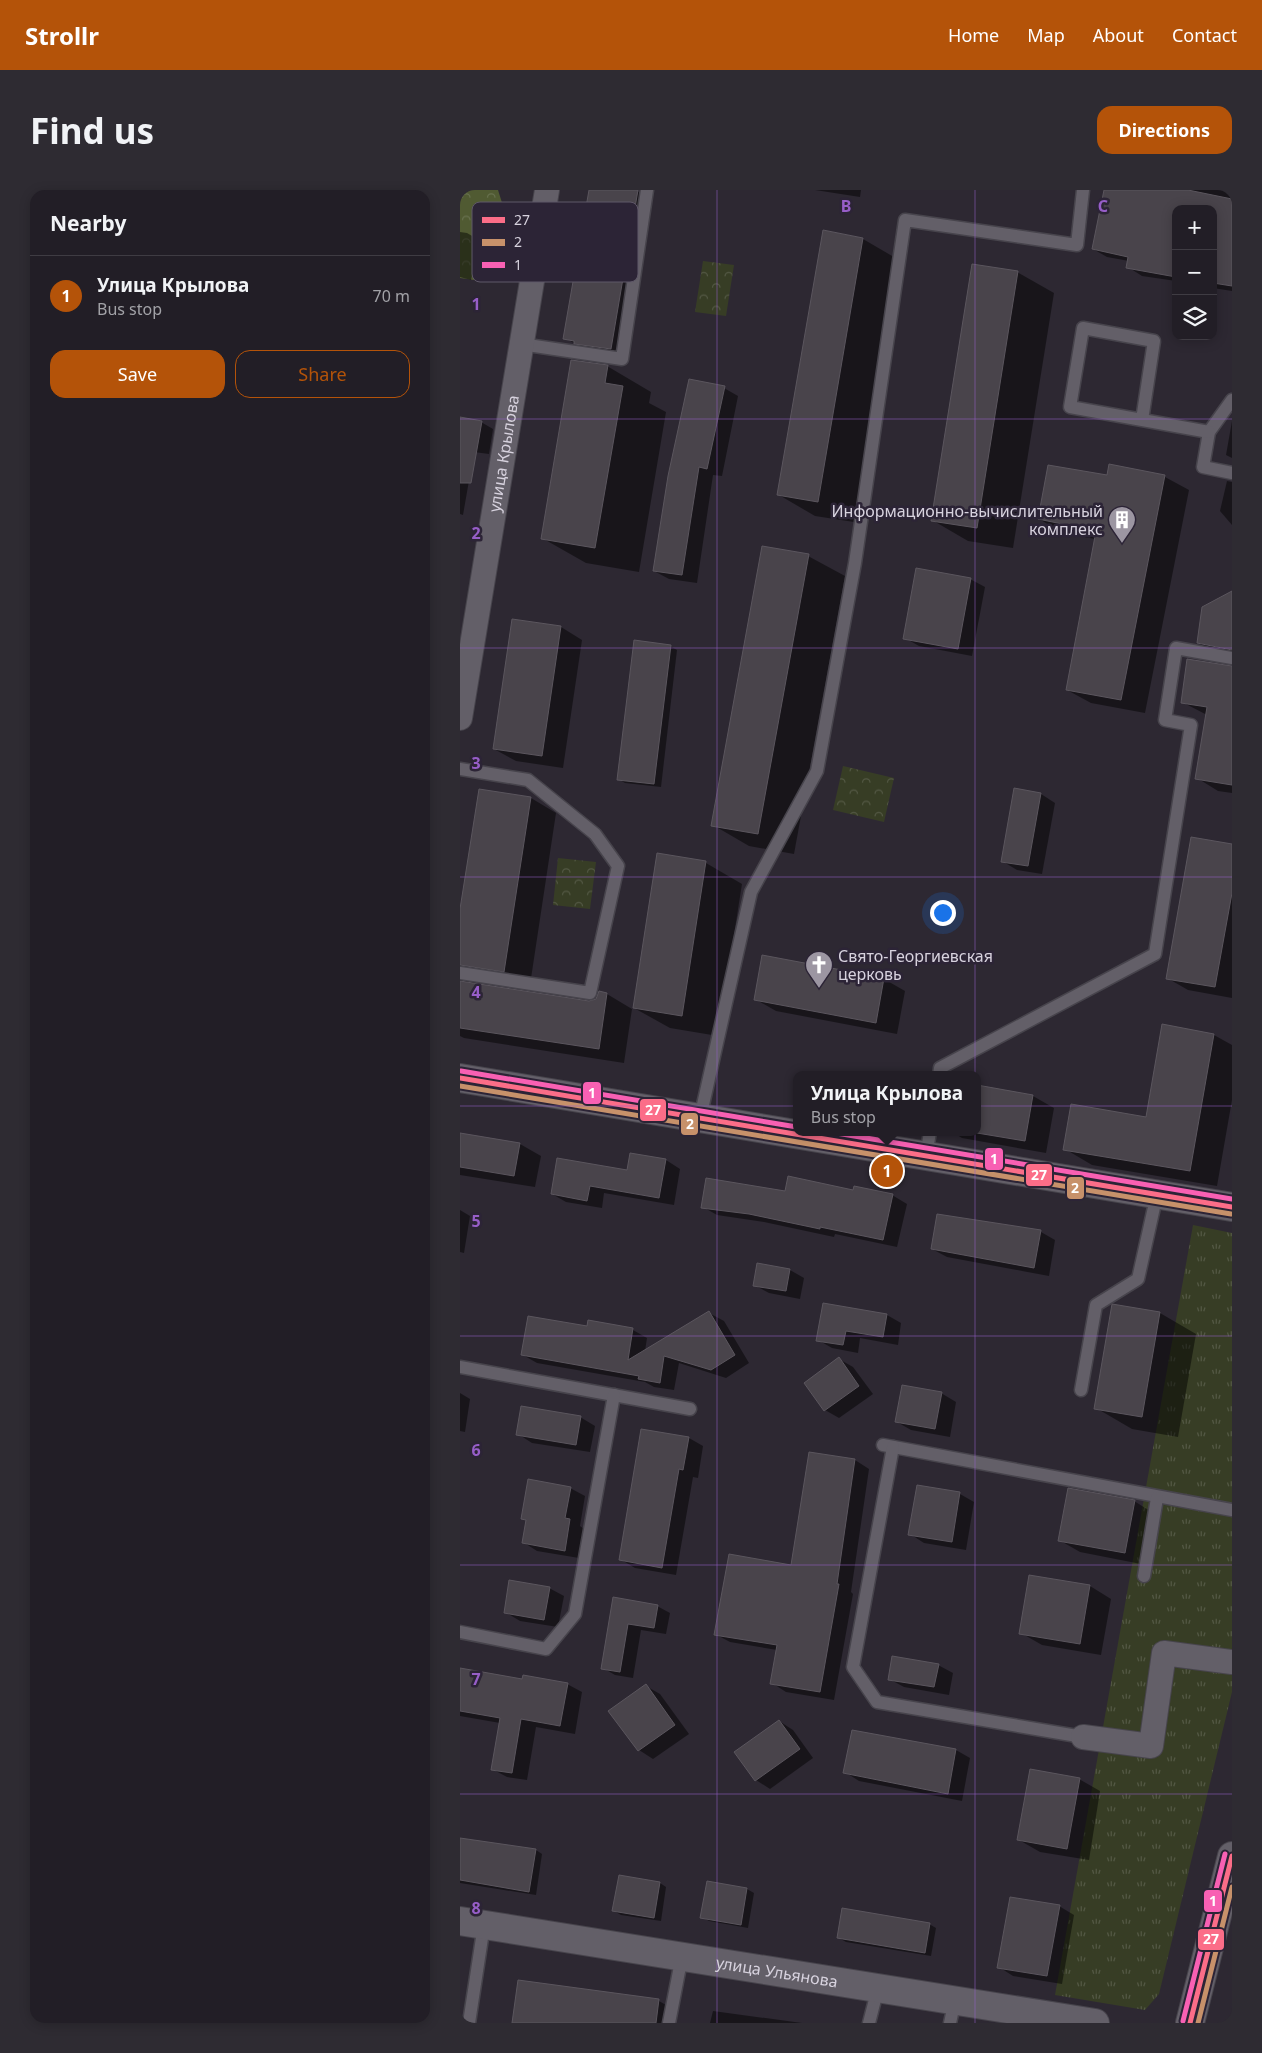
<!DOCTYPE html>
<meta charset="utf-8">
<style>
:root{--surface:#221e26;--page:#2e2b32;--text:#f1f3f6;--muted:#a2a2a7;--line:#3f3c43;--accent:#b45309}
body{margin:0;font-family:"Noto Sans",sans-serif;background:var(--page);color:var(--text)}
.controls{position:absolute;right:15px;top:15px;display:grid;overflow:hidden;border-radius:10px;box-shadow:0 2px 12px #0003}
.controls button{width:45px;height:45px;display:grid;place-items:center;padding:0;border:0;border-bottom:1px solid var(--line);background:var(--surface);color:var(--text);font:25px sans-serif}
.you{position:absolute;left:482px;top:722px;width:18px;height:18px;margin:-12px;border:4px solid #fff;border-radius:50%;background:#1a73e8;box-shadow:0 0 0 8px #1a73e833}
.badge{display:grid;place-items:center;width:32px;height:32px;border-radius:50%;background:var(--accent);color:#fff;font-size:16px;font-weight:700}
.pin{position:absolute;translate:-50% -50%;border:2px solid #fff;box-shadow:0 1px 5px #0006}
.popup{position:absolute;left:333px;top:881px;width:188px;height:65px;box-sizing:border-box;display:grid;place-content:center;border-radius:10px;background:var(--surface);filter:drop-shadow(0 1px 4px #0005);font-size:16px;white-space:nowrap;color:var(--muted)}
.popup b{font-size:19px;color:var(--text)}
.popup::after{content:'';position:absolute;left:50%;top:100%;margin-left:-10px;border:10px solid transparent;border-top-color:var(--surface)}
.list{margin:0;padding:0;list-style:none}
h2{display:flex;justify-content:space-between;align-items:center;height:65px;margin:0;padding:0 20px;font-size:21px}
h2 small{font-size:16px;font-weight:400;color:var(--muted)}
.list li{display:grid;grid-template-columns:32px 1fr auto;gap:15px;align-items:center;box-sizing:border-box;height:80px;padding:0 20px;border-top:1px solid var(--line)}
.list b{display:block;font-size:19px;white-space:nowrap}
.list p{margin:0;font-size:16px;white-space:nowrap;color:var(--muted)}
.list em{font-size:16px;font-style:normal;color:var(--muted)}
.actions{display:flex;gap:10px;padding:15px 20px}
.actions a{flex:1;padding:11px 0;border:1px solid var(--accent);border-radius:15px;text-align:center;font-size:18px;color:var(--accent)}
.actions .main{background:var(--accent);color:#fff}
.icon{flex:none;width:28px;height:28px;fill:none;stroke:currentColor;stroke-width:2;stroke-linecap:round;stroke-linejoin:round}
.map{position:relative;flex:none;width:772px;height:1833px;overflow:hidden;border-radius:15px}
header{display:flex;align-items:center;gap:30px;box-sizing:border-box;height:70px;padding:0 25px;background:var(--accent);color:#fff}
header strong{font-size:24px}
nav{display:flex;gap:28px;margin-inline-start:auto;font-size:18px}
.intro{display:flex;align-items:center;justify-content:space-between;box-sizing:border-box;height:120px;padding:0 30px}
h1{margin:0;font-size:35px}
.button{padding:12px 22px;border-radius:15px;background:var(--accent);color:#fff;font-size:18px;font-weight:700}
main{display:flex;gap:30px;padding:0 30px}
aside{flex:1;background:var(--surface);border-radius:15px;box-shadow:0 2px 12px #0003}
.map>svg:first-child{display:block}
.grass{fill:url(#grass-tufts)}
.forest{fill:url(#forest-crowns)}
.park{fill:url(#park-crowns)}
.shadow{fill:#0007}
.building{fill:#49444b;stroke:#5b565e}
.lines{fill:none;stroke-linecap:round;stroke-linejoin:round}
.service-casing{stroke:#47444c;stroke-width:15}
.minor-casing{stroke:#47444c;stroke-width:26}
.tertiary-casing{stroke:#47444c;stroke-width:30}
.secondary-casing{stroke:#47444c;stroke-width:30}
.service{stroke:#635f68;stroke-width:12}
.minor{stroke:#635f68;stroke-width:24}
.tertiary{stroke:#635f68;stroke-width:28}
.secondary{stroke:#635f68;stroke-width:28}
.bus-1-casing{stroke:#2c2436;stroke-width:9}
.bus-2-casing{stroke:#2c2436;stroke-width:9}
.bus-3-casing{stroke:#2c2436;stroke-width:9}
.bus-1{stroke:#fb6d88;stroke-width:5}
.bus-2{stroke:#c7916a;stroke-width:5}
.bus-3{stroke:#f860b3;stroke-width:5}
.grid{fill:none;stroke:#975ec8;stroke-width:1;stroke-opacity:0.55}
.labels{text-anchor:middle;stroke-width:5;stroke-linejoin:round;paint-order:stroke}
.street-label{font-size:16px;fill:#d7d2de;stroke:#2c2436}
.poi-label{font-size:16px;fill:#d7d2de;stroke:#2c2436;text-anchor:end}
.key{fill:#2c2436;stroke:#5f5868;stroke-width:1}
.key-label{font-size:14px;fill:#d7d2de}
.grid-label{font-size:16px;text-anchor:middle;font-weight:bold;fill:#975ec8;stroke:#2c2436;stroke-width:5;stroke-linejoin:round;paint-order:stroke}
.line-badge{stroke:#2c2436;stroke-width:2}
.badge-label{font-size:14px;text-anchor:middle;font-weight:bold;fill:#fff}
</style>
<header>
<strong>Strollr</strong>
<nav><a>Home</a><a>Map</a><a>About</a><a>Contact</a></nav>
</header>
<div class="intro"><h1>Find us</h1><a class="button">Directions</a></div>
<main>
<aside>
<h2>Nearby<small></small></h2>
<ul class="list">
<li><span class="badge">1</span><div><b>Улица Крылова</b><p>Bus stop</p></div><em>70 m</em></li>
</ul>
<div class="actions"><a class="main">Save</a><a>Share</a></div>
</aside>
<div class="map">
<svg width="772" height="1833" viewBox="0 0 772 1833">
<defs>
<pattern id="grass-tufts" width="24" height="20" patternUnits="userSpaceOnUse" patternTransform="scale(1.25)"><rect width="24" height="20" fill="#373d25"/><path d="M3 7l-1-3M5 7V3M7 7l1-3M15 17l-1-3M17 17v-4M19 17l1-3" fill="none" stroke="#535844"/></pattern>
<pattern id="forest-crowns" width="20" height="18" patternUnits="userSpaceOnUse" patternTransform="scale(1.25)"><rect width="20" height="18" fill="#505a32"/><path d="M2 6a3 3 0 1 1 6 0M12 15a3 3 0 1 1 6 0" fill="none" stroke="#68714f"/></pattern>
<pattern id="park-crowns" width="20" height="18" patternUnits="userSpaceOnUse" patternTransform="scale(1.25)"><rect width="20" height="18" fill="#373d25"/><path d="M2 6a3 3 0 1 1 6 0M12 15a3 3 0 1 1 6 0" fill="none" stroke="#535844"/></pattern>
</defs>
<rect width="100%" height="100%" fill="#2d2832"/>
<!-- grass -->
<path class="grass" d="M733 1035 772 1043V1502L699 1804 685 1820 595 1805Z"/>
<!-- forest -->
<path class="forest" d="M0 0H38L47 29 41 87 14 90 0 88Z"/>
<!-- park -->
<g class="park">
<path d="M243 71 274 75 266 126 235 122Z"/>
<path d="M383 576 434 588 424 632 373 620Z"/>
<path d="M98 668 136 672 130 719 93 715Z"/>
</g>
<!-- shadow -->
<g class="shadow">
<path d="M130 0H171L177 1 192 9 165 167 119 156 105 148Z"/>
<path d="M355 0H401L400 7Z"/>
<path d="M646 0H772V101L753 98V19H716V91L682 86 668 77 669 71 647 67 633 59Z"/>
<path d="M0 42 7 43 19 50 11 90 0 87Z"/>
<path d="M403 49 439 70 394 332 355 326 319 305Z"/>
<path d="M557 82 594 103 553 358 508 351 472 330Z"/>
<path d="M147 176 191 202 189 213 206 222 179 382 126 373 82 348Z"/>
<path d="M264 198 278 206 262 286 253 285 237 393 209 389 194 381Z"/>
<path d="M0 229 21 232 33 239 29 264 14 262 3 325 0 324Z"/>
<path d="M772 231V274V268L766 265Z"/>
<path d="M650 276 705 287 729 300 685 523 631 513 607 500 635 349 603 343 579 329 648 287Z"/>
<path d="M767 291 772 292V335L760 321Z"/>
<path d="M348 366 385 386 334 664 289 656 253 635Z"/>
<path d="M510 389 525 397 512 466 459 456 445 448Z"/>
<path d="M772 403V467L759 465 738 453Z"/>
<path d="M53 430 101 437 122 450 103 578 56 571 34 559Z"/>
<path d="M210 456 217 460 201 597 165 593 158 589Z"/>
<path d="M772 477V603L758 601 737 588 747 525 722 512Z"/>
<path d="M581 604 595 613 582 684 557 680 542 671Z"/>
<path d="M71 608 96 623 70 795 27 789 19 793 18 795 129 812 147 804 172 819 164 873 4 848 0 846V727Z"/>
<path d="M772 656V808L728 800 707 788Z"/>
<path d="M246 673 282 694 258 846 210 838 174 818Z"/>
<path d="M303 766 424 789 445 801 437 844 316 821 295 809Z"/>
<path d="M754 845 772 855V910L757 996 632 975 605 959 687 928Z"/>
<path d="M517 896 573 906 594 918 586 963 502 948 492 942H517Z"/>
<path d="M0 944 60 954 81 966 75 997 0 985Z"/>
<path d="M206 970 220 979 214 1015 144 1003 142 1018 106 1012 92 1004Z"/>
<path d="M394 1002 432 1005 447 1014 437 1057 375 1044 374 1047 304 1032 257 1025 243 1017 326 1003Z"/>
<path d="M0 1020 10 1026 4 1063 0 1062Z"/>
<path d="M581 1042 595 1050 589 1086 487 1067 472 1059Z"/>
<path d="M330 1080 344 1088 340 1109 309 1103 294 1095Z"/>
<path d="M364 1114 427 1125 441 1133 438 1155 400 1148 398 1163 372 1158 358 1150Z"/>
<path d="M249 1123 264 1131 289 1173 266 1188 219 1173 214 1200 194 1197 185 1192 77 1173 63 1165 128 1138 129 1132 173 1140 187 1148 185 1161Z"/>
<path d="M700 1123 736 1144 718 1247 672 1239 636 1218Z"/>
<path d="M379 1169 393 1177 413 1204 379 1228 365 1220Z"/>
<path d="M0 1203 10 1209 5 1242 0 1241Z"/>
<path d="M481 1203 496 1212 490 1247 451 1240 437 1232Z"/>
<path d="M120 1227 135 1236 130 1262 72 1253 58 1244Z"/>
<path d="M229 1248 243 1256 238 1288 233 1287 216 1385 175 1378 160 1369Z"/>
<path d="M350 1263 395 1270 409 1279 391 1402 393 1404 374 1510 326 1502 312 1493 317 1460 270 1452 255 1444 332 1376Z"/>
<path d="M458 1297 500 1304 514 1312 506 1360 464 1353 450 1344Z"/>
<path d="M110 1298 125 1306 120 1336 124 1339 119 1368 77 1361 63 1352 67 1331 63 1329Z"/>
<path d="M674 1311 695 1324 686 1375 620 1362 599 1350Z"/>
<path d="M570 1386 630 1396 651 1409 641 1465 582 1455 561 1443Z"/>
<path d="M89 1398 104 1406 98 1437 60 1431 45 1422Z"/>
<path d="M154 1409 197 1416 210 1423 206 1444 181 1440 173 1488 155 1485 143 1478Z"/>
<path d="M478 1475 493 1483 489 1505 444 1497 429 1489Z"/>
<path d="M0 1479 64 1490 107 1494 122 1502 115 1544 76 1537 67 1590 47 1587 32 1579 40 1533 0 1526Z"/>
<path d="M186 1496 200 1504 229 1544 193 1569 179 1560 150 1521Z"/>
<path d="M319 1531 333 1540 353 1568 310 1599 296 1590 276 1563Z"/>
<path d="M393 1541 496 1560 510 1568 502 1611 399 1591 385 1582Z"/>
<path d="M619 1589 640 1601 629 1670 580 1662 559 1650Z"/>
<path d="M0 1649 76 1660 82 1664 76 1705 0 1693Z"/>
<path d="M200 1693 206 1697 201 1731 161 1725 154 1721Z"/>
<path d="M248 1693 287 1699 294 1703 288 1738 249 1731 242 1727Z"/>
<path d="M599 1716 614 1725 602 1794 553 1786 539 1777Z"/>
<path d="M469 1734 476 1738 471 1766 386 1752 379 1748Z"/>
<path d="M59 1791 199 1811 213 1819 211 1833H54Z"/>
<path d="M253 1821 342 1833H250Z"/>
</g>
<!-- building -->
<g class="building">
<path d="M129 0H178L151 159 114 154V151L103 149Z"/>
<path d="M644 0H728L772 9V96L753 93V19H716V87L666 78 668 67 632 59Z"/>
<path d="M363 40 403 48 358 312 317 305Z"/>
<path d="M512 74 558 81 517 338 471 331Z"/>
<path d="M111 170 148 175 145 193 163 196 135 358 81 349Z"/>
<path d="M229 189 265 196 247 279 239 277 222 385 193 381 208 286Z"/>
<path d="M0 227 22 231 11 293H0Z"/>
<path d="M649 274 705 285 661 510 606 500 636 341 578 329 588 275 647 285Z"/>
<path d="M302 356 349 364 298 644 251 636Z"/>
<path d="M456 378 511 388 498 459 443 449Z"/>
<path d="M772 401V460L737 453 742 417Z"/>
<path d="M52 429 101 436 82 566 33 559Z"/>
<path d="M174 450 211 455 194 594 157 590Z"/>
<path d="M727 469 772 476V595L735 589 747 517 721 513Z"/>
<path d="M554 598 581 603 568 676 541 672Z"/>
<path d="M19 599 71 607 44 782 0 775V719Z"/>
<path d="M731 647 772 654V703L755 797 706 789Z"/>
<path d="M197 663 246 671 222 826 173 818Z"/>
<path d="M302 765 424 788 416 833 294 810Z"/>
<path d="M0 791 129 811 136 809 139 801 147 803 139 859 0 838Z"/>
<path d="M702 834 754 844 730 981 603 960 611 914 686 927Z"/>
<path d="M517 895 573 905 565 951 517 943Z"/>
<path d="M0 943 60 953 54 986 0 977Z"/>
<path d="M170 963 206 969 199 1008 130 996 127 1011 91 1004 97 968 167 980Z"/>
<path d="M328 986 393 1000 394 996 433 1004 423 1050 360 1037V1039L289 1024 241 1018 246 988 325 1001Z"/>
<path d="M477 1024 581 1040 574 1078 471 1059Z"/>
<path d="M297 1073 330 1079 326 1101 293 1096Z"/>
<path d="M363 1113 427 1124 423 1147 386 1141 383 1155 356 1151Z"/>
<path d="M652 1114 700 1122 682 1227 634 1219Z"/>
<path d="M249 1121 275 1165 251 1180 204 1166 200 1193 178 1189 179 1186 61 1165 68 1126 127 1136 128 1130 173 1138 168 1170Z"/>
<path d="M379 1167 399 1196 364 1221 344 1193Z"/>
<path d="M442 1195 482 1202 475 1239 435 1232Z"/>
<path d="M61 1216 121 1226 116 1255 56 1245Z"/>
<path d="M181 1239 229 1247 223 1280 219 1279 202 1378 159 1370Z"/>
<path d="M349 1262 395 1269 377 1394H379L360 1502 310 1494 317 1455 254 1445 269 1364 331 1375Z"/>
<path d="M68 1289 111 1297 105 1328 110 1329 105 1361 62 1353 66 1330 61 1329Z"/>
<path d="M457 1295 500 1302 492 1352 448 1345Z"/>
<path d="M608 1298 675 1310 665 1363 598 1351Z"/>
<path d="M569 1385 630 1395 620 1454 559 1444Z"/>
<path d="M49 1390 90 1397 84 1430 44 1423Z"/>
<path d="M153 1407 198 1415 194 1438 168 1434 160 1482 141 1479Z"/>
<path d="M432 1466 479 1474 474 1497 428 1490Z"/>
<path d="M0 1478 62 1489 63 1485 108 1493 100 1536 61 1529 52 1583 31 1580 40 1528 0 1521Z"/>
<path d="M186 1494 215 1535 178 1561 148 1521Z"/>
<path d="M319 1530 340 1559 295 1591 274 1562Z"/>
<path d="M392 1540 496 1559 488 1604 383 1583Z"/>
<path d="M570 1579 620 1588 607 1659 557 1650Z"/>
<path d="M0 1648 76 1659 69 1702 0 1690Z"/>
<path d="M159 1685 200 1692 194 1728 152 1721Z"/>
<path d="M247 1691 287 1698 281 1735 240 1728Z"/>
<path d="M550 1707 600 1715 587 1786 537 1778Z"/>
<path d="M382 1718 470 1733 465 1763 377 1748Z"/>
<path d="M58 1790 199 1809 196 1833H52Z"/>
</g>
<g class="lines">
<defs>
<g id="service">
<path d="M61 154 162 169 187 0"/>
<path d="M772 210 749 242 743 277 772 283"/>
<path d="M682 230 694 151 623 138 610 217 749 242"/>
<path d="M0 579 68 590 135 644 158 676 130 803 0 783"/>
<path d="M479 885 480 878 695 764 731 535 705 530 716 458 772 468"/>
<path d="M240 928 291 702 357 581 395 373 445 30 617 55 623 0"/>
<path d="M466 966 470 942"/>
<path d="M0 1177 230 1219"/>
<path d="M621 1200 636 1115 678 1089 697 1004"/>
<path d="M423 1255 772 1320"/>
<path d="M433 1257 393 1477 417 1512 623 1547"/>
<path d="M684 1386 697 1308"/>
<path d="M0 1442 86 1459 115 1424 154 1205"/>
<path d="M9 1833 24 1735"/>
<path d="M209 1833 222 1766"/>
<path d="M409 1833 418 1798"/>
<path d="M490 1833 495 1810"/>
</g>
<g id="minor">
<path id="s1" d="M0 528 87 0"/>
<path d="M623 1547 691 1556 704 1463 772 1472"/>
</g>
<path id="tertiary" d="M0 888 772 1017"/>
<g id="secondary">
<path id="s2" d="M0 1731 635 1833"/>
<path d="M730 1833 772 1666"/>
</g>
</defs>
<!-- service casing -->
<use href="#service" class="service-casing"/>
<!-- minor casing -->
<use href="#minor" class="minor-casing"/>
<!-- tertiary casing -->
<use href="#tertiary" class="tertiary-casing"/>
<!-- secondary casing -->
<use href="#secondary" class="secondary-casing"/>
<!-- service -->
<use href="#service" class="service"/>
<!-- minor -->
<use href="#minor" class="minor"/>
<!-- tertiary -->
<use href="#tertiary" class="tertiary"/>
<!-- secondary -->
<use href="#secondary" class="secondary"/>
<defs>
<g id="bus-1">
<path d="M0 888 772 1017"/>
<path d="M730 1833 772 1666"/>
</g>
<g id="bus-2">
<path d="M0 896 771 1024"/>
<path d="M738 1833 772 1697"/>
</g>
<g id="bus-3">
<path d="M1 881 337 937"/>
<path d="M370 942 772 1009"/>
<path d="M723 1831 765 1664"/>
</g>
</defs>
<!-- bus-1 casing -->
<use href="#bus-1" class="bus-1-casing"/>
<!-- bus-2 casing -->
<use href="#bus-2" class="bus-2-casing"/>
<!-- bus-3 casing -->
<use href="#bus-3" class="bus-3-casing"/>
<!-- bus-1 -->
<use href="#bus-1" class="bus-1"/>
<!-- bus-2 -->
<use href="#bus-2" class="bus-2"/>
<!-- bus-3 -->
<use href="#bus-3" class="bus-3"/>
</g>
<!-- grid -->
<path class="grid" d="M257 0V1833M515 0V1833M0 229H772M0 458H772M0 687H772M0 916H772M0 1146H772M0 1375H772M0 1604H772"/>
<!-- icons -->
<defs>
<symbol id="building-pin" viewBox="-11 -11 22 30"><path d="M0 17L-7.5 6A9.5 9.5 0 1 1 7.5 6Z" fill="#9c96a2" stroke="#2c2436"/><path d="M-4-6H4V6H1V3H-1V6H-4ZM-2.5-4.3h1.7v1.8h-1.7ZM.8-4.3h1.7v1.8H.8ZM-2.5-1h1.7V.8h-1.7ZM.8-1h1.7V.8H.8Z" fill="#fff"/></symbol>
<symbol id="church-pin" viewBox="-11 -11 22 30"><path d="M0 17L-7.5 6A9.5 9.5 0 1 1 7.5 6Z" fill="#9c96a2" stroke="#2c2436"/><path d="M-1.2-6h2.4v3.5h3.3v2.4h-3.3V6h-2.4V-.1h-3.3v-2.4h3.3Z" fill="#fff"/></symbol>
</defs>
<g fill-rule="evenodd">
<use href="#building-pin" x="646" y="314" width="32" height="43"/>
<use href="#church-pin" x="343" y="759" width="32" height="43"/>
</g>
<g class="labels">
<!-- street labels -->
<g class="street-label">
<text dy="6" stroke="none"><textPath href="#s1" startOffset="268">улица Крылова</textPath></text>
<text dy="6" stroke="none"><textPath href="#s2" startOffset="321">улица Ульянова</textPath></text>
</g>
<!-- poi labels -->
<g class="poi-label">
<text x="643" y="327">Информационно-вычислительный<tspan x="643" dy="18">комплекс</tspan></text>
<text x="378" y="772" text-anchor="start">Свято-Георгиевская<tspan x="378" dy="18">церковь</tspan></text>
</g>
</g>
<!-- legend -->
<rect x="12" y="12" width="166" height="80" rx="8" class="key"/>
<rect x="22" y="27" width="23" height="6" fill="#fb6d88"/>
<rect x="22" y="49" width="23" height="7" fill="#c7916a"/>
<rect x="22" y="72" width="23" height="6" fill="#f860b3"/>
<g class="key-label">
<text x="54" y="35">27</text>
<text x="54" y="57">2</text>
<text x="54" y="80">1</text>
</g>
<g class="grid-label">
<text x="386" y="22">B</text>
<text x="643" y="22">C</text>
<text x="16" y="120">1</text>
<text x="16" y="349">2</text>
<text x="16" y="579">3</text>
<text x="16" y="808">4</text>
<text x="16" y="1037">5</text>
<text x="16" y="1266">6</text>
<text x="16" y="1495">7</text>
<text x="16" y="1724">8</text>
</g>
<g class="line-badge">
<rect x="122" y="891" width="20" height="24" rx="5" fill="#f860b3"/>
<rect x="179" y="908" width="28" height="24" rx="5" fill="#fb6d88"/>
<rect x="220" y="922" width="19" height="24" rx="5" fill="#c7916a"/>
<rect x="524" y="957" width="20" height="24" rx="5" fill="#f860b3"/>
<rect x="565" y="973" width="28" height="24" rx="5" fill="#fb6d88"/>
<rect x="606" y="986" width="19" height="24" rx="5" fill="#c7916a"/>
<rect x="743" y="1699" width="20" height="24" rx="5" fill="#f860b3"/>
<rect x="737" y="1738" width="28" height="23" rx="5" fill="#fb6d88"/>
</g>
<g class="badge-label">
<text x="132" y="908">1</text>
<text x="193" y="925">27</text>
<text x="230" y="939">2</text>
<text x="534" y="974">1</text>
<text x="579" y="990">27</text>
<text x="615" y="1003">2</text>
<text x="753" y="1716">1</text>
<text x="751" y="1754">27</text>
</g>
</svg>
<div class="controls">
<button>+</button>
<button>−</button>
<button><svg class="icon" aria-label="layers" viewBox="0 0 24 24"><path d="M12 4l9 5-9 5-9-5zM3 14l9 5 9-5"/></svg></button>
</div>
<div class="you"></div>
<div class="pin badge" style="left:427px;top:981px">1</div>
<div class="popup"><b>Улица Крылова</b>Bus stop</div>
</div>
</main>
